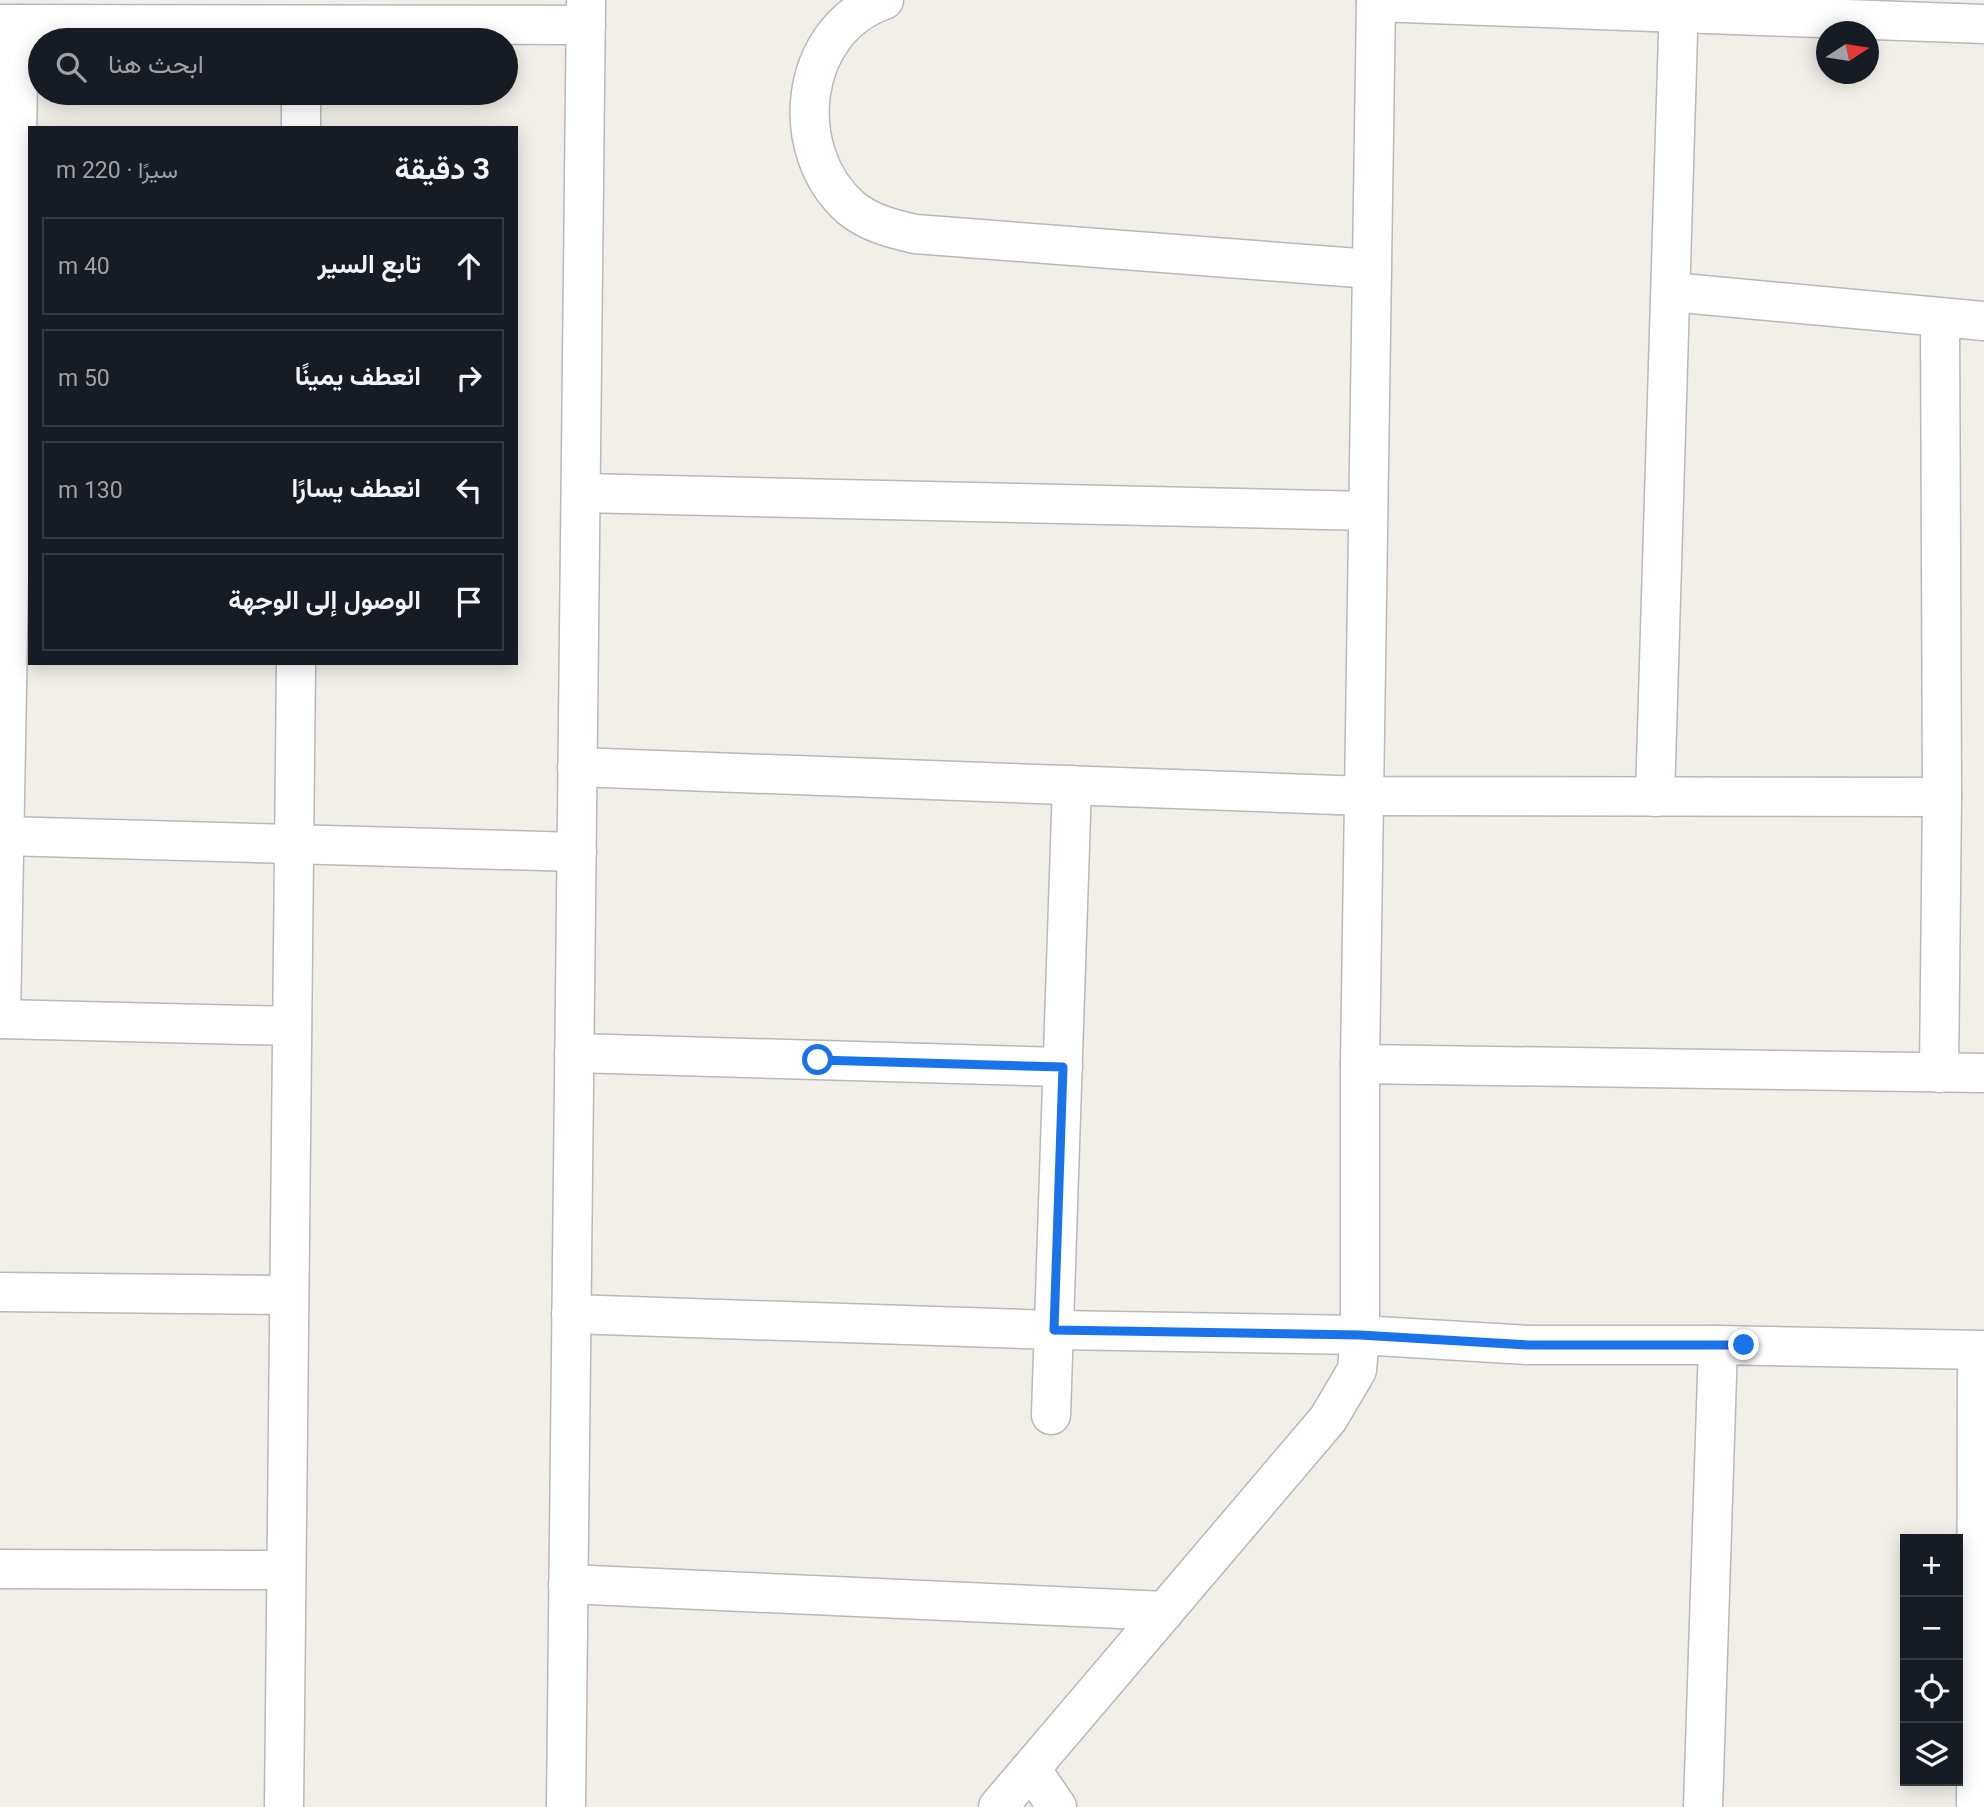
<!DOCTYPE html>
<html lang="ar">
<meta charset="utf-8">
<style>
:root{--surface:#171b24;--page:#20242c;--text:#f1f3f6;--muted:#9ea1a6;--line:#363941}
body{margin:0;font-family:Roboto,Vazirmatn,sans-serif;background:var(--page);color:var(--text);direction:rtl}
.controls{position:absolute;right:21px;bottom:21px;display:grid;overflow:hidden;border-radius:0px;box-shadow:0 4px 18px #0003}
.controls button{width:63px;height:63px;display:grid;place-items:center;padding:0;border:0;border-bottom:2px solid var(--line);background:var(--surface);color:var(--text);font:35px sans-serif}
.compass{position:absolute;left:1816px;top:21px;width:63px;height:63px;border-radius:50%;background:var(--surface);box-shadow:0 4px 18px #0003;rotate:78deg}
.stop{position:absolute;width:21px;height:21px;margin:-16px;border:5px solid #1a73e8;border-radius:50%;background:#fff}
.stop.end{background:#1a73e8;border-color:#fff;box-shadow:0 2px 7px #0008}
.list{margin:0;padding:0;list-style:none}
h2{display:flex;justify-content:space-between;align-items:center;height:91px;margin:0;padding:0 28px;font-size:30px}
h2 small{font-size:23px;font-weight:400;color:var(--muted)}
.list li{display:grid;grid-template-columns:46px 1fr auto;gap:21px;align-items:center;box-sizing:border-box;height:98px;margin:0 14px 14px;padding:0 14px;border:2px solid var(--line);border-radius:0px}
.list b{display:block;font-size:26px;white-space:nowrap}
.list em{font-size:23px;font-style:normal;color:var(--muted)}
.icon{flex:none;width:38px;height:38px;fill:none;stroke:currentColor;stroke-width:2;stroke-linecap:round;stroke-linejoin:round}
.map{position:relative;flex:none;width:1984px;height:1807px;overflow:hidden;direction:ltr}
.search{position:absolute;background:var(--surface);box-shadow:0 4px 18px #0003;left:28px;top:28px;width:490px;height:77px;display:flex;align-items:center;gap:18px;box-sizing:border-box;padding:0 24px;border-radius:38px;color:var(--muted);font-size:26px}
.panel{position:absolute;background:var(--surface);box-shadow:0 4px 18px #0003;left:28px;top:126px;width:490px;height:539px;border-radius:0px;direction:rtl}
.map>svg:first-child{display:block}
.lines{fill:none;stroke-linecap:round;stroke-linejoin:round}
.minor-casing{stroke:#b5b8bc;stroke-width:41}
.minor{stroke:#fff;stroke-width:38}
.route{stroke:#1a73e8;stroke-width:9}
</style>
<div class="map">
<svg width="1984" height="1807" viewBox="0 0 1984 1807">
<rect width="100%" height="100%" fill="#f1efe8"/>
<g class="lines">
<defs>
<g id="minor">
<path d="M884 0C798 30 786 151 851 208 869 223 893 229 915 234L1371 269"/>
<path d="M1376 2 1984 24"/>
<path d="M0 24 586 25"/>
<path d="M301 128V93"/>
<path d="M1671 292 1984 321"/>
<path d="M581 493 1368 511"/>
<path d="M577 767 1364 796 1942 797"/>
<path d="M1655 797 1679 0"/>
<path d="M4 836 577 852"/>
<path d="M0 1019 292 1026"/>
<path d="M1 1019 19 24"/>
<path d="M574 1053 1063 1067"/>
<path d="M1360 1064 1984 1073"/>
<path d="M1939 1073 1942 797 1940 318"/>
<path d="M0 1292 289 1295"/>
<path d="M571 1314 1054 1330 1360 1335 1528 1345H1718L1984 1350"/>
<path d="M1051 1415 1072 785"/>
<path d="M0 1569 286 1570"/>
<path d="M568 1584 1165 1611"/>
<path d="M1031 1769 1057 1807"/>
<path d="M284 1807 296 663"/>
<path d="M566 1807 586 0"/>
<path d="M998 1807 1328 1419 1357 1370 1360 1335V1064L1376 0"/>
<path d="M1703 1807 1718 1345"/>
<path d="M1976 1807 1977 1350"/>
</g>
</defs>
<!-- minor casing -->
<use href="#minor" class="minor-casing"/>
<!-- minor -->
<use href="#minor" class="minor"/>
</g>
<g class="lines">
<!-- route -->
<path class="route" d="M818 1060 1063 1067 1054 1330 1360 1335 1528 1345H1744"/>
</g>
</svg>
<div class="controls">
<button>+</button>
<button>−</button>
<button><svg class="icon" aria-label="locate" viewBox="0 0 24 24"><circle cx="12" cy="12" r="6"/><path d="M12 2v4M12 18v4M2 12h4M18 12h4"/></svg></button>
<button><svg class="icon" aria-label="layers" viewBox="0 0 24 24"><path d="M12 4l9 5-9 5-9-5zM3 14l9 5 9-5"/></svg></button>
</div>
<svg class="compass" viewBox="-18 -18 36 36"><path d="M0-13l5 13h-10z" fill="#e53935"/><path d="M0 13l5-13h-10z" fill="#9ea1a6"/></svg>
<div class="stop" style="left:818px;top:1060px"></div>
<div class="stop end" style="left:1744px;top:1345px"></div>
<div class="search"><svg class="icon" aria-label="search" viewBox="0 0 24 24"><circle cx="10" cy="10" r="6"/><path d="M15 15l6 6"/></svg>ابحث هنا</div>
<section class="panel">
<h2>3 دقيقة<small>سيرًا · 220 m</small></h2>
<ul class="list">
<li><svg class="icon" aria-label="ahead" viewBox="0 0 24 24"><path d="M12 20V5M6 11l6-6 6 6"/></svg><div><b>تابع السير</b></div><em>40 m</em></li>
<li><svg class="icon" aria-label="right" viewBox="0 0 24 24"><path d="M7 20v-9h11M14 6l5 5-5 5"/></svg><div><b>انعطف يمينًا</b></div><em>50 m</em></li>
<li><svg class="icon" aria-label="left" viewBox="0 0 24 24"><path d="M17 20v-9H6M10 6l-5 5 5 5"/></svg><div><b>انعطف يسارًا</b></div><em>130 m</em></li>
<li><svg class="icon" aria-label="arrive" viewBox="0 0 24 24"><path d="M6 21V4h12l-3 4 3 4H6"/></svg><div><b>الوصول إلى الوجهة</b></div></li>
</ul>
</section>
</div>
